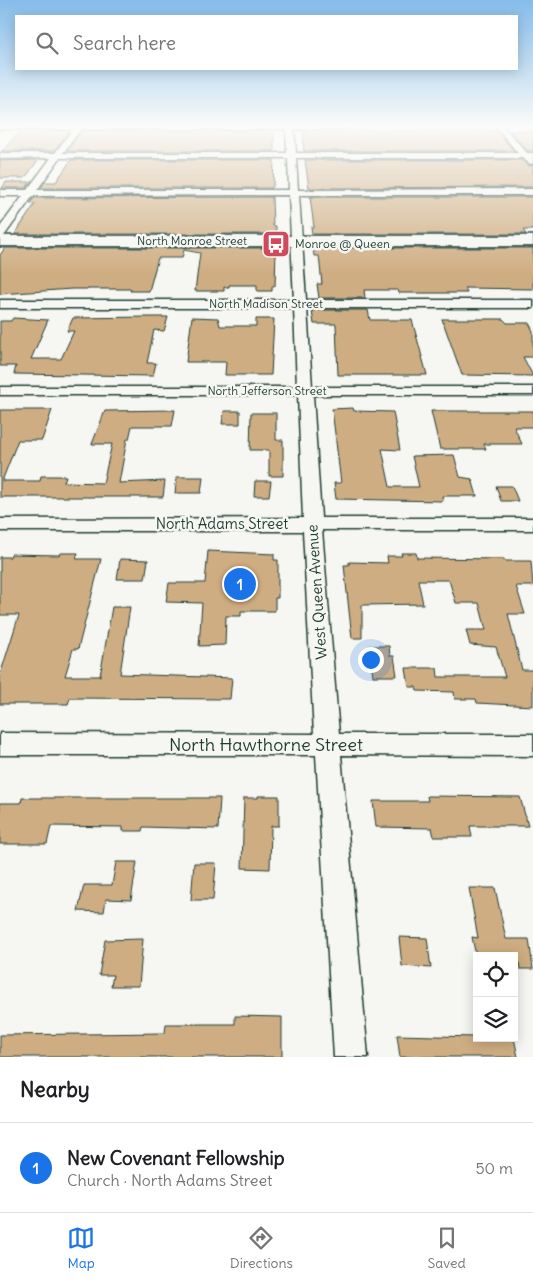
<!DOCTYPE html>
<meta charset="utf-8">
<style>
:root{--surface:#fff;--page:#f2f2f2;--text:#202124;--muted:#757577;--line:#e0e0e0;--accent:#1a73e8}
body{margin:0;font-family:Delius,sans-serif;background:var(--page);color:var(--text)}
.controls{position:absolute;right:15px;bottom:15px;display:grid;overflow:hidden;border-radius:0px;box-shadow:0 2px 12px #0003}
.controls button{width:45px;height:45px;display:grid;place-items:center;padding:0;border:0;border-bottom:1px solid var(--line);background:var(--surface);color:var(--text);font:25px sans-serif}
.you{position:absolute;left:370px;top:659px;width:18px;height:18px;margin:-12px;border:4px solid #fff;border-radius:50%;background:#1a73e8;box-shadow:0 0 0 8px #1a73e833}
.badge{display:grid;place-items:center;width:32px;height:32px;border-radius:50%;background:var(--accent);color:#fff;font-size:16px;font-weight:700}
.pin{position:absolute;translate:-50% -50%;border:2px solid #fff;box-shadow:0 1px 5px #0006}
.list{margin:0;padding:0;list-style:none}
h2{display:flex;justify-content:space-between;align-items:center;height:65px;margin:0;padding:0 20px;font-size:21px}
h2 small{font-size:16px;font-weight:400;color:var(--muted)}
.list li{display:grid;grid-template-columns:32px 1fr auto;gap:15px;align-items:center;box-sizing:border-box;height:90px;padding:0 20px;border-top:1px solid var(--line)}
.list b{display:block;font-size:19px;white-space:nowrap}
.list p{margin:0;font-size:16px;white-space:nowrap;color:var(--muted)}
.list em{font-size:16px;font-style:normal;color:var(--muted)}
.icon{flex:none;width:28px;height:28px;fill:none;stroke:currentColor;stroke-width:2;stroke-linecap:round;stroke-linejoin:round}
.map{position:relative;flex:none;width:533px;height:1057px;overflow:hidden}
.search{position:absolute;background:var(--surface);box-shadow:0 2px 12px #0003;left:15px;right:15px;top:15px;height:55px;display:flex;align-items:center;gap:12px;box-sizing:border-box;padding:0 18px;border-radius:0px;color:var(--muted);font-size:19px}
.sheet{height:155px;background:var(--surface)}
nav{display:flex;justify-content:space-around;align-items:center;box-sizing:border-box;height:70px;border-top:1px solid var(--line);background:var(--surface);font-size:14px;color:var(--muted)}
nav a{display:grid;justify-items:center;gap:2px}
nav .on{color:var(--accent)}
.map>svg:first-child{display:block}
.building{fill:#cfad82;stroke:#1f3d34}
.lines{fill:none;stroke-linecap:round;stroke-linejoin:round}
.street-casing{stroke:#1f3d34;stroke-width:3}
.secondary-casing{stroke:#1f3d34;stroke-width:4}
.street{fill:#f6f6f2;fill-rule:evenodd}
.secondary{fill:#f6f6f2;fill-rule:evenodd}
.labels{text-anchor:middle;stroke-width:5;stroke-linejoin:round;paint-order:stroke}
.far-street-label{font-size:12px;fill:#1f3d34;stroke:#f6f6f2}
.far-poi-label{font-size:12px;fill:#1f3d34;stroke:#f6f6f2;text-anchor:start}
.street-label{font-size:15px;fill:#1f3d34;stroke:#f6f6f2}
.near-street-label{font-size:18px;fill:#1f3d34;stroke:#f6f6f2}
</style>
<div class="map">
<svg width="533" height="1057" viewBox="0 0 533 1057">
<rect width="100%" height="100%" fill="#f6f6f2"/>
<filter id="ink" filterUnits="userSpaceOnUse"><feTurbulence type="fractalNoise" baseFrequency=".02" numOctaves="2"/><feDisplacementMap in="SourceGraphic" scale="10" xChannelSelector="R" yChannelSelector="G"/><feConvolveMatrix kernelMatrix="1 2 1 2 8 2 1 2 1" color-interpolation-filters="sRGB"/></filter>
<g filter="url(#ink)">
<!-- building -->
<g class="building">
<path d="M344 130 497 131 514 151H304L303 131Z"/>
<path d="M21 131H69L54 151H2Z"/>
<path d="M82 131H259V133H274V151H67Z"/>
<path d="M510 131H533V151H528Z"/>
<path d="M38 160 25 178H0V161Z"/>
<path d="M71 160H274L273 186 272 188H41L45 182H56Z"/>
<path d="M305 160H521L529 166 533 165V187L309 188Z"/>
<path d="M6 182H30L26 188H2Z"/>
<path d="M272 197 273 226H276V234H15L35 204H30L34 198Z"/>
<path d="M310 197H533V230H523L526 234H312L311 227H314Z"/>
<path d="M5 248H276L275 286H272V291H257V285H229V287H224V291H195L200 253 184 250 182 258H158L149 291H130L131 289H72L0 294V255Z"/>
<path d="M313 248H533V289L465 288 467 293H399L398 290H364L365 298H319L317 284H322L319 256H314Z"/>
<path d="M320 310H368L370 320H412L427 375H338L336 324H314L312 311Z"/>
<path d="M150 317H168L164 331 154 330 147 363H156L153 376 14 374 16 366H0V321H11L13 318 48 320 31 359H61L74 331H67L73 318Z"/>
<path d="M192 317 218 318 220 326H256V319H274L271 375H225L226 362H186Z"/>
<path d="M442 319H503L507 323H529L533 331V357H523L533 376 462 375Z"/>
<path d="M353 408 354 411 393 412 400 450 382 449 390 487H419L412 456 454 455 460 477 472 479 477 496H442L443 501 336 499 334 483H341L332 409Z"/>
<path d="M0 410H52L42 440H18L2 481H40L41 476H66L64 482 103 483 112 444H92L105 411 175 410 172 426H132L129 439H127L119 483 165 481 163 497H0Z"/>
<path d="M224 411H240V424H222Z"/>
<path d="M431 411H533V427H514L522 444H484L486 449H440Z"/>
<path d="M251 413H276V440H283V476H269V450H250Z"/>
<path d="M177 477H203L201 493H175Z"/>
<path d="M255 481H271L269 496H254Z"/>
<path d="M496 486H512L518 501H501Z"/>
<path d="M208 551 274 554V560H278V598H275V611H241V616H226L225 645 199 646 202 603 166 602 169 583H205Z"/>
<path d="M60 553H78L76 559H101L78 649H73L65 676H100L112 607H130L120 674 232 678 230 699 70 698 68 704H0V675L19 615H0V557H10L11 554 59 555Z"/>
<path d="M401 553H416L417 558 504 559 505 561H531L533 586H516L525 614H508L522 670H533V706L477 703 476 699H455L454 692 417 691 416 687H409L406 668H437L438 677H505L496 647 470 645 466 630H486L479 603H456L449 580H418L423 604 362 605V638H352L344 565H349V562L388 563 387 556H402Z"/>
<path d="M120 559 148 560 145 579H117Z"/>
<path d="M369 646H389L390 656H394L397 676H373Z"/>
<path d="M258 796H279V826H271L270 869 242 868 244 798H258Z"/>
<path d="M427 796 520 797 528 826H470L472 837H434L432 828 376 827 373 801H428Z"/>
<path d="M22 798H220L218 829 143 827 142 831H123V827L51 826 47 844H0V803H21Z"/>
<path d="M116 862H137L131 900 106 899 104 912 78 911 84 885H112Z"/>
<path d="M194 863H216L213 900H191Z"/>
<path d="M469 888H495L506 939H529L533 969H520L518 956H476L472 937 478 938Z"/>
<path d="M399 937 427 938 431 968 402 966Z"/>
<path d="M143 939 139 986H111L113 975H99L105 940Z"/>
<path d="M235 1016 282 1017V1057H0V1035L165 1033 166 1024H235Z"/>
<path d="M397 1035 514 1038 518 1057H400Z"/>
</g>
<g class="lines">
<defs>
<path id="street" d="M75 126H83L63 153H287L286 126H294L296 153H518L495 126H503L527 153H533V163L530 164 522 158H296L298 190 533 189V195H299L306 300H533V308H307L312 387H533V395H313L321 518H533V530H322L339 734H533V756L341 755 368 1057H334L316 755H0V733L314 734 303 531H0V519L303 518 298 395H0V387H297L294 308H0V300H294L289 195 33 196 4 236 0 237V227L23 196H0V190H27L51 158 0 159V153H55ZM60 158H288L289 190H37Z"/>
<g id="secondary">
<path d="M0 126H347L342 129H0Z"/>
<rect x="0" y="236" width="533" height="10"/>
</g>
</defs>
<!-- street casing -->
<use href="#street" class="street-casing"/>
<!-- secondary casing -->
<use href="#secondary" class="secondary-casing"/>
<!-- street -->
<use href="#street" class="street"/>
<!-- secondary -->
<use href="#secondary" class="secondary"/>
</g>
</g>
<!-- sky -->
<linearGradient id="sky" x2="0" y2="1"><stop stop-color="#85bcea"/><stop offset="0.46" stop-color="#fbfbf9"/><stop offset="1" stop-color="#fbfbf9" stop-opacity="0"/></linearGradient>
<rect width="533" height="274" fill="url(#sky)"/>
<!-- icons -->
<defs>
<symbol id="bus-square" viewBox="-11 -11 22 22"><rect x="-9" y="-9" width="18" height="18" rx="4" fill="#d1495b" stroke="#f6f6f2"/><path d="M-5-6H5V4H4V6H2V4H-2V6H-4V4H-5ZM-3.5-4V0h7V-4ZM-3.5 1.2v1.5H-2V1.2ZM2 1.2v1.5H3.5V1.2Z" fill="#fff"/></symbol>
</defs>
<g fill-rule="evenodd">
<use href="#bus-square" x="260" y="228" width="32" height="32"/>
</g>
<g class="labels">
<!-- far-street labels -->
<g class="far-street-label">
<text x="192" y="245">North Monroe Street</text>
<text x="266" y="308">North Madison Street</text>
<text x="267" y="395">North Jefferson Street</text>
</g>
<!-- far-poi labels -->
<g class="far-poi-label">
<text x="295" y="248">Monroe @ Queen</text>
</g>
<!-- street labels -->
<g class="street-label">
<text x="222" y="529">North Adams Street</text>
<text transform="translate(317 592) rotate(-94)" y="5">West Queen Avenue</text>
</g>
<!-- near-street labels -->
<g class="near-street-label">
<text x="266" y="751">North Hawthorne Street</text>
</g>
</g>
</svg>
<div class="controls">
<button><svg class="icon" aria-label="locate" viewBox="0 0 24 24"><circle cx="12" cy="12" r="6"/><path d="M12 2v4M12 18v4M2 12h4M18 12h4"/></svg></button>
<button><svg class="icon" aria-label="layers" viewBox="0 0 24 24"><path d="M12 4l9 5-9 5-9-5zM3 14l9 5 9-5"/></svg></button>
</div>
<div class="you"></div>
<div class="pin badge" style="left:240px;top:584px">1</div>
<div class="search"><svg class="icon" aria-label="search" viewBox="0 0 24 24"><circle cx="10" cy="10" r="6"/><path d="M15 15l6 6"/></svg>Search here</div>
</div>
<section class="sheet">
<h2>Nearby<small></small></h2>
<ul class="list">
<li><span class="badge">1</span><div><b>New Covenant Fellowship</b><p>Church · North Adams Street</p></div><em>50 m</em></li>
</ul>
</section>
<nav>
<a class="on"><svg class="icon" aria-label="map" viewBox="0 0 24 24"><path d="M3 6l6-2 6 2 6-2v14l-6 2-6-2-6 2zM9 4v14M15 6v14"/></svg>Map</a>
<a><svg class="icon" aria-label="directions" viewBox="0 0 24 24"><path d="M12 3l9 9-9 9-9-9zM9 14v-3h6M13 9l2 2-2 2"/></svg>Directions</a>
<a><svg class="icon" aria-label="saved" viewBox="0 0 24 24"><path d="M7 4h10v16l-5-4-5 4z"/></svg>Saved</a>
</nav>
